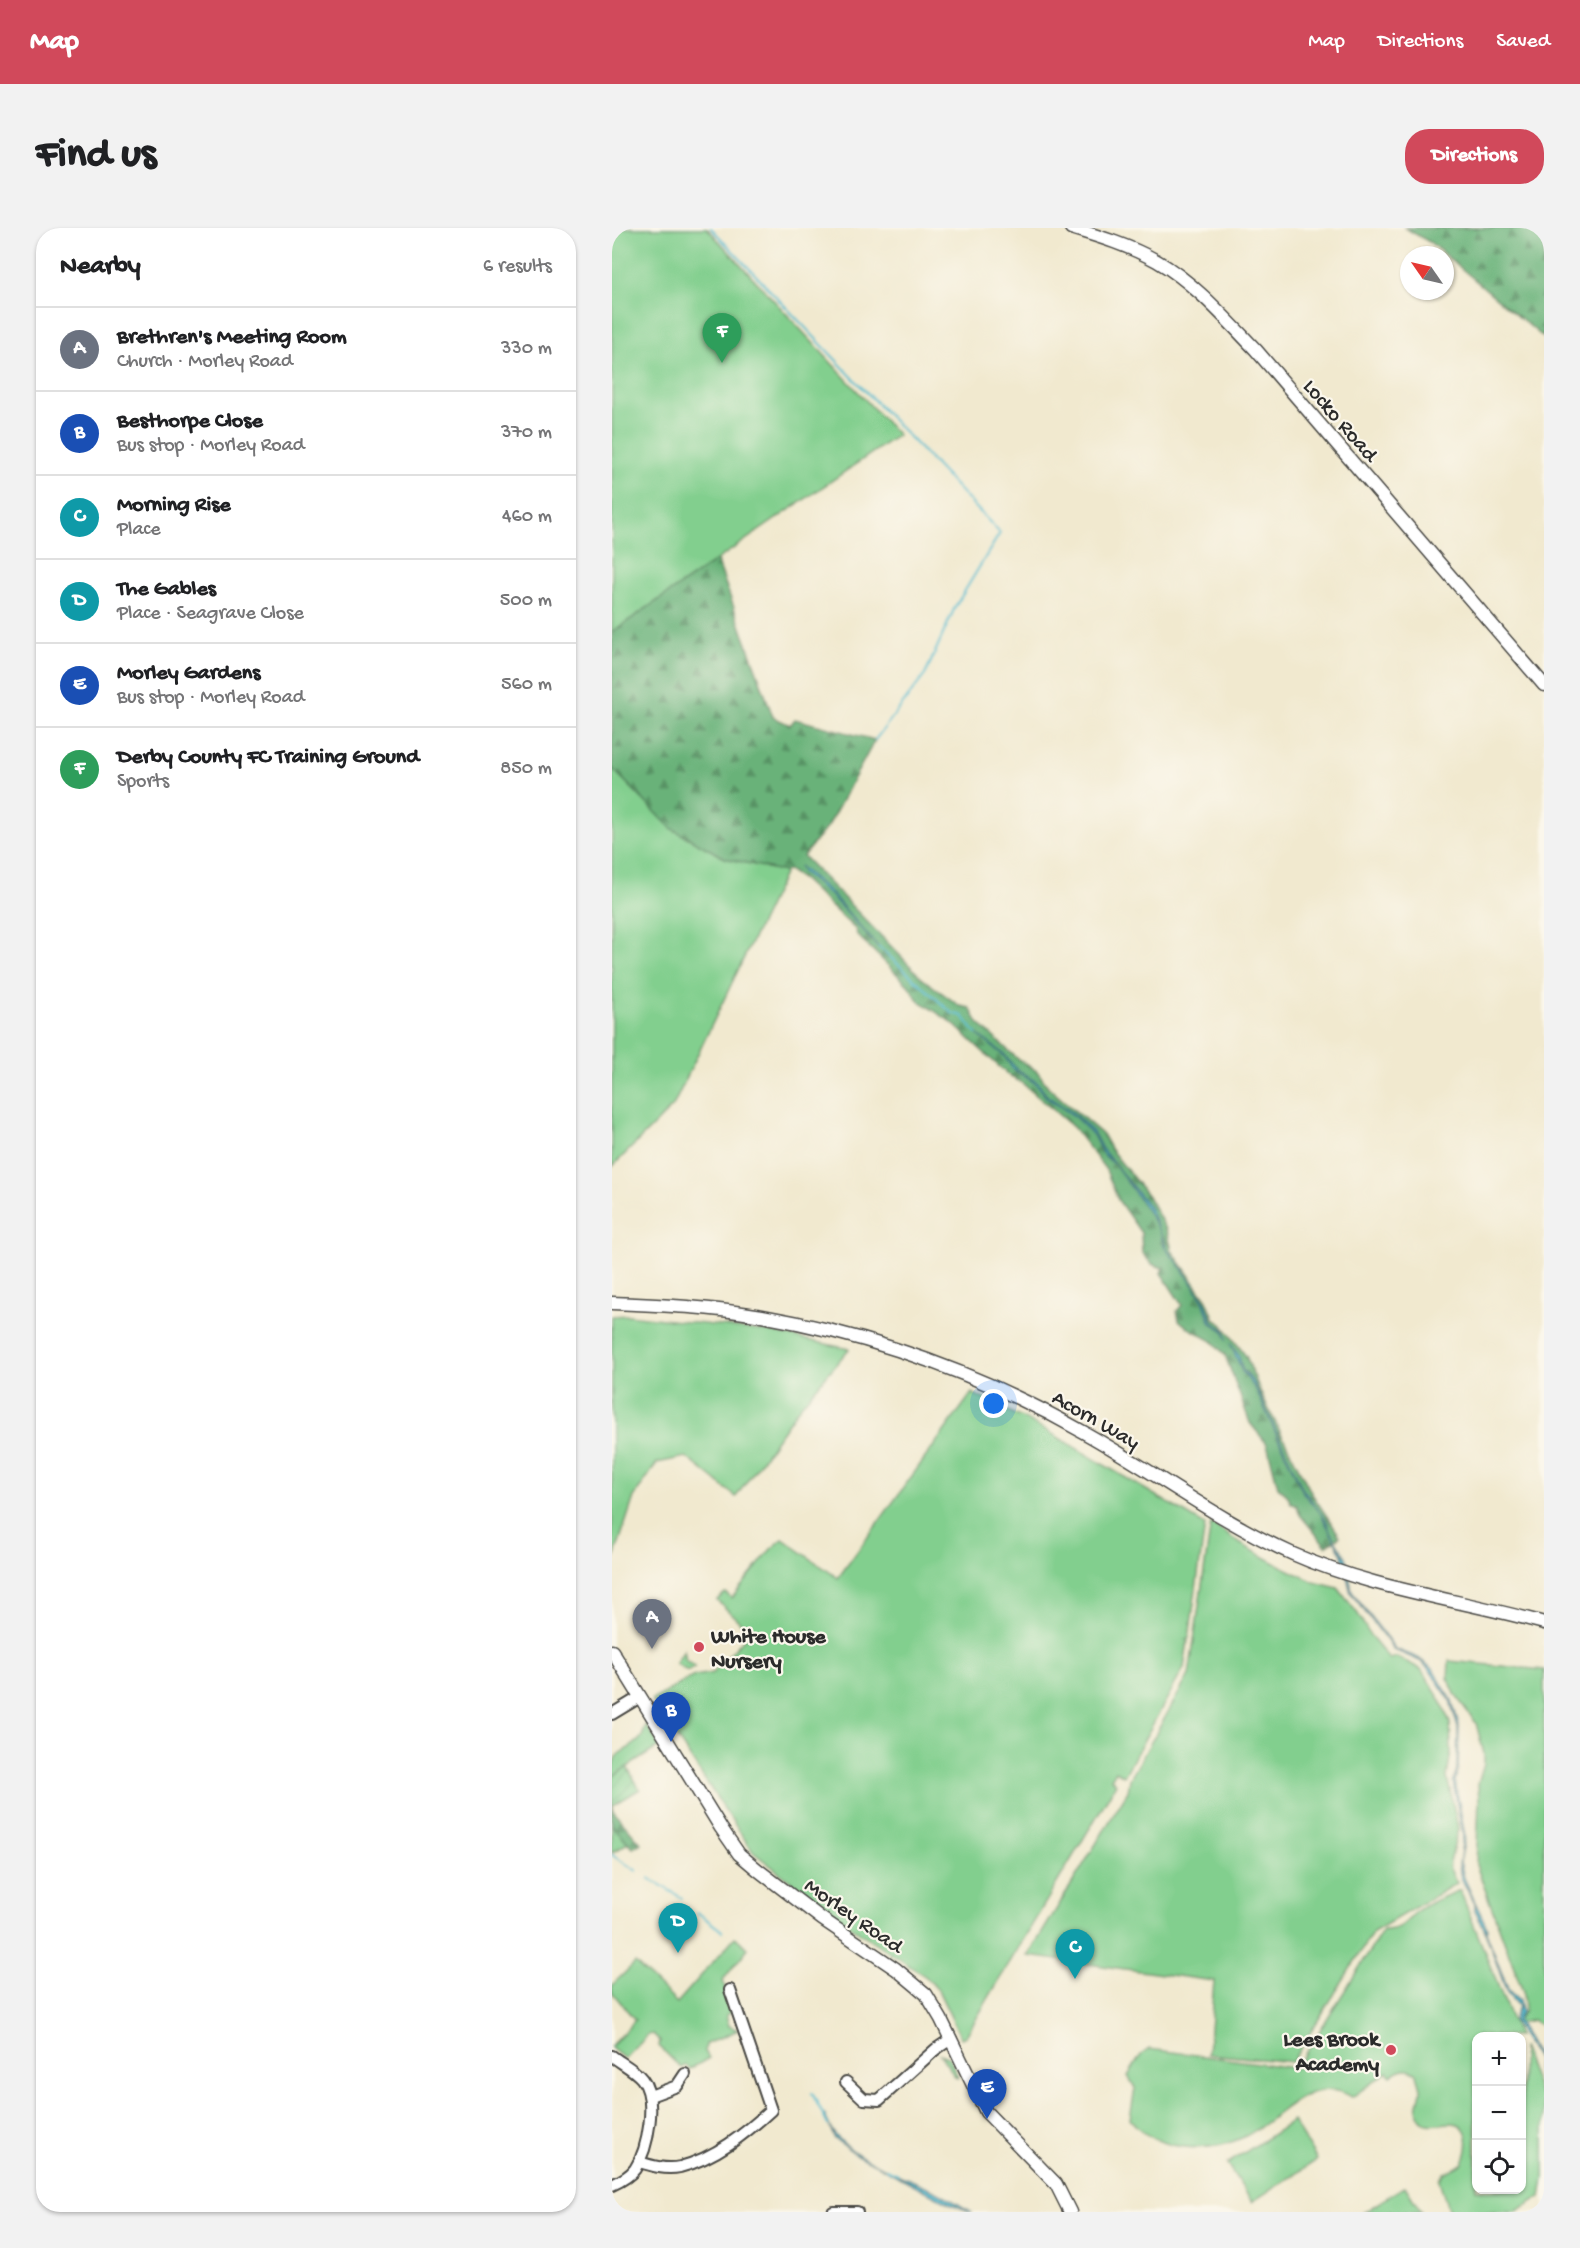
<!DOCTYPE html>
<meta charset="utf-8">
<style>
:root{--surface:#fff;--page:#f2f2f2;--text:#202124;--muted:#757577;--line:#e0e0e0;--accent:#d1495b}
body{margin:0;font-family:"Gochi Hand",sans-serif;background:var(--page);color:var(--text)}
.controls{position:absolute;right:18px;bottom:18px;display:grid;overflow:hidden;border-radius:12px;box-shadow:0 2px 4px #0004}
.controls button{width:54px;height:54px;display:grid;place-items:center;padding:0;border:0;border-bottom:2px solid var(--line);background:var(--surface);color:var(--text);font:30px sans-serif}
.compass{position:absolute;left:788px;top:18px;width:54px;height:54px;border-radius:50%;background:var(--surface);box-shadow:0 2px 4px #0004;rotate:304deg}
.you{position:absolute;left:382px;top:1176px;width:21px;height:21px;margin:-15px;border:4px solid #fff;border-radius:50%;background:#1a73e8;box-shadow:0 0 0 9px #1a73e833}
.badge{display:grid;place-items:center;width:39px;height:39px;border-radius:50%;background:var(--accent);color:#fff;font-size:20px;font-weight:700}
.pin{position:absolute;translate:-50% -50px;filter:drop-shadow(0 2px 3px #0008)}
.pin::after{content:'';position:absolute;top:32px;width:21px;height:18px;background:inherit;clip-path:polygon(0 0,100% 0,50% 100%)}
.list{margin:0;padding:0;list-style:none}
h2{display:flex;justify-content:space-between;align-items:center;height:78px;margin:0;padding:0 24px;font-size:26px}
h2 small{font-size:20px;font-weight:400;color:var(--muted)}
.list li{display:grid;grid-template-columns:39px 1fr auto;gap:18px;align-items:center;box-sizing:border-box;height:84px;padding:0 24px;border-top:2px solid var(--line)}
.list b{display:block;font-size:22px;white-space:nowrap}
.list p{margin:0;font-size:20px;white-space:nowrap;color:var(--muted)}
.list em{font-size:20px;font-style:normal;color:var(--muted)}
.icon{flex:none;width:33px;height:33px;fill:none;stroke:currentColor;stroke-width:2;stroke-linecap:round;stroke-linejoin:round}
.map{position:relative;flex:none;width:932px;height:1984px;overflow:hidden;border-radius:24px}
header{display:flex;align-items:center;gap:36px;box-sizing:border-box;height:84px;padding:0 30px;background:var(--accent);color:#fff}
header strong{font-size:28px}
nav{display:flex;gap:33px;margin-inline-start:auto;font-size:21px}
.intro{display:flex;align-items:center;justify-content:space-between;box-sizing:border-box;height:144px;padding:0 36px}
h1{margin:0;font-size:42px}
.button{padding:15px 27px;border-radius:24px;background:var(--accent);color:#fff;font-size:21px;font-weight:700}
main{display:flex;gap:36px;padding:0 36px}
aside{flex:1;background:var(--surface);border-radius:24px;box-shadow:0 2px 4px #0004}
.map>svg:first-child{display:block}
.green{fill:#82cf8e;stroke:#567d5c;stroke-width:1.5}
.forest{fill:url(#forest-firs);stroke:#4a6e52;stroke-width:1.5}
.garden{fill:url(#garden-furrows);stroke:#567d5c;stroke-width:1.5}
.water{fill:url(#water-waves);stroke:#3e727d;stroke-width:1.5}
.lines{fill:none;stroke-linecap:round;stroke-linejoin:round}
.stream{stroke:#51bacf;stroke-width:2}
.minor-casing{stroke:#494844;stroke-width:14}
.tertiary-casing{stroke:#494844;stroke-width:15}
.minor{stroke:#fff;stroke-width:10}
.tertiary{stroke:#fff;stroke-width:12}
.poi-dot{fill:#d1495b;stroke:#fbf7ec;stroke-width:2}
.labels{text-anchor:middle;stroke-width:4.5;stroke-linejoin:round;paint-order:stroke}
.street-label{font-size:22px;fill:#2b2b2b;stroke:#fbf7ec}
.poi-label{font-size:22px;font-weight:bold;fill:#2b2b2b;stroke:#fbf7ec;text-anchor:start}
</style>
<header>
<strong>Map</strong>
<nav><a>Map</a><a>Directions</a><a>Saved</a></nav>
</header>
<div class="intro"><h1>Find us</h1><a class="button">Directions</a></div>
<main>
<aside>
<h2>Nearby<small>6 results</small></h2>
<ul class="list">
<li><span class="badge" style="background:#6b7280">A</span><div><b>Brethren's Meeting Room</b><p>Church · Morley Road</p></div><em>330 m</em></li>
<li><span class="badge" style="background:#1a4fb4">B</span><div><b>Besthorpe Close</b><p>Bus stop · Morley Road</p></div><em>370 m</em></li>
<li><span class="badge" style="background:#0f9aa8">C</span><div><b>Morning Rise</b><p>Place</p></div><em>460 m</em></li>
<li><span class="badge" style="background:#0f9aa8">D</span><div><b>The Gables</b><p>Place · Seagrave Close</p></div><em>500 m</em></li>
<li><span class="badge" style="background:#1a4fb4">E</span><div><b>Morley Gardens</b><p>Bus stop · Morley Road</p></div><em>560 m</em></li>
<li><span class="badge" style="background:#2e9e5b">F</span><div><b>Derby County FC Training Ground</b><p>Sports</p></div><em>850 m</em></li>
</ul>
</aside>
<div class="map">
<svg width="932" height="1984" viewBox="0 0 932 1984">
<defs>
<pattern id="forest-firs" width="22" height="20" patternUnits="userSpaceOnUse" patternTransform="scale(1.5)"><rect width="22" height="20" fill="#69b279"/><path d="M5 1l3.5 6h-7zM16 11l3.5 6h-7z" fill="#579163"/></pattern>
<pattern id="garden-furrows" width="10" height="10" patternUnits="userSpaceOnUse" patternTransform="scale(1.5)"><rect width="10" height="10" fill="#82cf8e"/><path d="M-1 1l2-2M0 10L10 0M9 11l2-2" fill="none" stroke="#70b27b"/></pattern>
<pattern id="water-waves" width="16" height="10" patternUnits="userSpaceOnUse" patternTransform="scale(1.5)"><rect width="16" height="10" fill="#51bacf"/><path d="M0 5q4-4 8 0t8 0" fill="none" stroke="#4397a8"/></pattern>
</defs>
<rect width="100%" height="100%" fill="#fbf7ec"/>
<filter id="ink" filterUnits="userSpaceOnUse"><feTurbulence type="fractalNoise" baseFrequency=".0167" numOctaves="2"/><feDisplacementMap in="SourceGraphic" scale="12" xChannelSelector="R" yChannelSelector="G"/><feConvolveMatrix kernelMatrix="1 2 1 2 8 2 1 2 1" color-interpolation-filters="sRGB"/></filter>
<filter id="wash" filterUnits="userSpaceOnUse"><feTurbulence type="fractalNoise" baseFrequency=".008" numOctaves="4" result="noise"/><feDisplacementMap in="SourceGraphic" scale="24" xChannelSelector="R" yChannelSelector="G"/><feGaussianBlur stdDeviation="1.35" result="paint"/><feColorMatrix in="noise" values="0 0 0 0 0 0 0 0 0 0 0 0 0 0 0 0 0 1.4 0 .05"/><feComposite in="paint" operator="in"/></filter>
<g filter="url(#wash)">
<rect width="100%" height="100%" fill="#f1e9cf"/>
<!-- green -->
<g class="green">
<path d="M0 0H95L286 207 0 404Z"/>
<path d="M0 540 60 601 113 630 173 644 61 878 0 939Z"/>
<path d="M17 1087 159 1104 237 1121 185 1182 124 1269 74 1229 45 1235 22 1269 0 1336V1088Z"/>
<path d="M360 1165 432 1201 593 1297 577 1410 573 1411 576 1412 572 1440 512 1548 504 1543 499 1550 504 1556 354 1808 349 1810 326 1762 314 1749 223 1688 141 1624 40 1472 82 1448 101 1445 138 1404 105 1372 113 1365 120 1370 159 1321 171 1311 226 1350Z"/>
<path d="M599 1295 629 1316 665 1336 702 1354 726 1360 746 1386 759 1409 777 1431 785 1429 809 1441 828 1471 838 1495 839 1523 835 1549 846 1600 837 1639 845 1655 761 1704 680 1834 596 1826 602 1753 416 1728 516 1563 518 1551 577 1447Z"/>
<path d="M72 1422 74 1433 83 1439 75 1443 64 1435Z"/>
<path d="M837 1433 932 1442V1800L921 1792 907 1795 905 1792 912 1783 911 1764 864 1637 867 1574 866 1556 872 1536V1526L864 1495 844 1468 836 1450Z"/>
<path d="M34 1497 48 1518 0 1549C0 1518 13 1528 29 1510 31 1507 33 1500 34 1497Z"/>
<path d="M0 1590 20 1612 0 1625Z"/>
<path d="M848 1662 906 1808H864V1962H909L910 1819 928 1867 932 1866V1951L929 1969 903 1984H837L827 1952 832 1945 850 1936C857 1923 861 1894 838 1895 827 1895 816 1901 808 1890 802 1881 808 1872 809 1862 809 1856 805 1850 805 1845 795 1838 788 1841 779 1848L775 1844 740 1869C697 1844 667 1892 632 1909 596 1926 544 1924 518 1891L523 1860 516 1848 529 1827 537 1821 684 1840 771 1702C790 1702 792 1695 804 1684 815 1674 835 1668 848 1662Z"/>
<path d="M123 1709 136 1720 111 1752 119 1783 114 1787 117 1798 126 1802 94 1816 93 1823 97 1830 78 1841 74 1837 69 1840 47 1818 48 1813 41 1806 36 1807 13 1831 0 1821V1818L23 1792 0 1764V1757L23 1735 65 1775Z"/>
<path d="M328 1826 338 1830 346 1850 343 1849Z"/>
<path d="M681 1893 705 1932 640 1974 615 1936Z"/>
<path d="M793 1958 809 1984H752Z"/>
</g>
<!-- forest -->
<g class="forest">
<path d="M793 0H932V110L819 15Z"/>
<path d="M105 332 161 489 178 497 183 491 263 512 216 598 191 628 311 751 348 778 358 780 366 795 407 832 425 843 437 860 490 906 499 922 536 968 555 1003 560 1023 595 1072 603 1092 610 1096 634 1128 651 1170 700 1266 728 1308 714 1318 688 1287 685 1278 678 1274 676 1268 666 1259 655 1216 638 1195 613 1127 600 1113 575 1099 567 1092 565 1083 570 1077 549 1045 551 1040 540 1036 530 1025 529 1005 506 972 494 942 462 900 410 855 395 846 339 794 306 772 297 758 245 707 244 702 192 653 176 642 173 644 113 630 60 601 0 540V404Z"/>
<path d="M0 1576 3 1585 29 1615 21 1620 0 1597Z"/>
</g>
<!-- garden -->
<path class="garden" d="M15 1539 28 1561 0 1578V1549Z"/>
<!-- water -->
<g class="water">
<path d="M187 638 218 664 268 721 218 667 190 644Z"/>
<path d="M362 804 392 826 406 843 425 854 435 868 461 885 481 904 490 921 537 979 554 1019 593 1073 601 1095 612 1101 615 1113 611 1102 599 1095 591 1073 570 1040 553 1020 548 1004 535 982 504 938 490 925 481 907 462 888 435 870 423 855 401 841 392 828Z"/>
<path d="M618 1115 627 1128 630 1141 642 1155 690 1260 714 1292 718 1304 734 1329 740 1364 783 1421 806 1430 821 1441 840 1473 847 1497 846 1541 843 1553 853 1609 848 1634 852 1650 875 1700 874 1704 897 1764 907 1773 909 1784 905 1792 927 1831 932 1856 925 1841 926 1832 901 1793 906 1778 895 1765 872 1700 863 1683V1676L849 1650 847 1637 851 1608 841 1553 845 1542 846 1500 838 1472 817 1441 808 1433 782 1422 739 1365 730 1327 708 1284 692 1266 643 1160 631 1145Z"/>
<path d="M212 1886C216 1894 219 1904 226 1910 250 1935 289 1947 320 1961 334 1967 346 1977 360 1984L337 1975 246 1927 223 1911Z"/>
</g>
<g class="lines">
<!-- stream -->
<g class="stream">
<path d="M99 0 388 305 343 379 313 447 263 512"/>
<path d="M267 719 340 785 351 788 364 806"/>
<path d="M0 1627 25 1643"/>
<path d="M37 1650 70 1670"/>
<path d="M85 1684 110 1703"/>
<path d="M200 1865 216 1897"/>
<path d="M274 1941 286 1946"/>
</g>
</g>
</g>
<g filter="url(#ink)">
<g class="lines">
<defs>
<g id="minor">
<path d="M0 1486 28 1469"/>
<path d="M0 1828C9 1835 23 1842 30 1851 46 1871 36 1921 23 1941 17 1949 9 1953 0 1957"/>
<path d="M234 1854 252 1871 267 1872 324 1821 339 1811"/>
<path d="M38 1868 65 1858 73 1846"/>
<path d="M27 1934C40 1938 54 1942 68 1939 103 1930 133 1906 159 1882L118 1762"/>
<path d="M221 1984H245"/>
</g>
<g id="tertiary">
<path d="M459 0C489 9 518 18 545 33 583 55 614 91 644 122L932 457"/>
<path d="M0 1075C50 1077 100 1079 150 1088 263 1108 373 1148 473 1205 543 1244 607 1293 681 1326 760 1361 849 1372 932 1395"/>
<path d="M0 1423 109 1600 127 1626 146 1642 210 1691 284 1741 314 1766 329 1791 374 1884 444 1956 458 1984"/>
</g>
</defs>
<!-- minor casing -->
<use href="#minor" class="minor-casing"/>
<!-- tertiary casing -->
<use href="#tertiary" class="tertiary-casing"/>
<!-- minor -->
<use href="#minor" class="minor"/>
<!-- tertiary -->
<use href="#tertiary" class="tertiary"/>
</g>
</g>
<!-- markers -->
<g class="poi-dot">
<circle cx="87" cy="1419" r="6"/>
<circle cx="779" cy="1822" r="6"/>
</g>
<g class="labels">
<!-- street labels -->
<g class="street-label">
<text transform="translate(730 191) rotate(49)" y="8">Locko Road</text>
<text transform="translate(485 1190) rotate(30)" y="8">Acorn Way</text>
<text transform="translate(243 1686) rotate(35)" y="8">Morley Road</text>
</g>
<!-- poi labels -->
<g class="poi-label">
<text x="99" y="1414">White House<tspan x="99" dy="25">Nursery</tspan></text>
<text x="767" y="1817" text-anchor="end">Lees Brook<tspan x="767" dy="25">Academy</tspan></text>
</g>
</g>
</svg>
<div class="controls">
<button>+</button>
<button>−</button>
<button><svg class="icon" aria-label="locate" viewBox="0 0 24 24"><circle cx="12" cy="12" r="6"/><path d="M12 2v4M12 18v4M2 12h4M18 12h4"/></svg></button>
</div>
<svg class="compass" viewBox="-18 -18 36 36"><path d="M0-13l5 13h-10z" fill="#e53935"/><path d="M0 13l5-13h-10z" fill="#757577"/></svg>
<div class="you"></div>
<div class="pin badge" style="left:40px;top:1421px;background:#6b7280">A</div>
<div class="pin badge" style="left:59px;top:1514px;background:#1a4fb4">B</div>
<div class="pin badge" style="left:463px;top:1751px;background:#0f9aa8">C</div>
<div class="pin badge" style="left:66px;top:1725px;background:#0f9aa8">D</div>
<div class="pin badge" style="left:375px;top:1891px;background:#1a4fb4">E</div>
<div class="pin badge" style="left:110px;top:135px;background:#2e9e5b">F</div>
</div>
</main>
